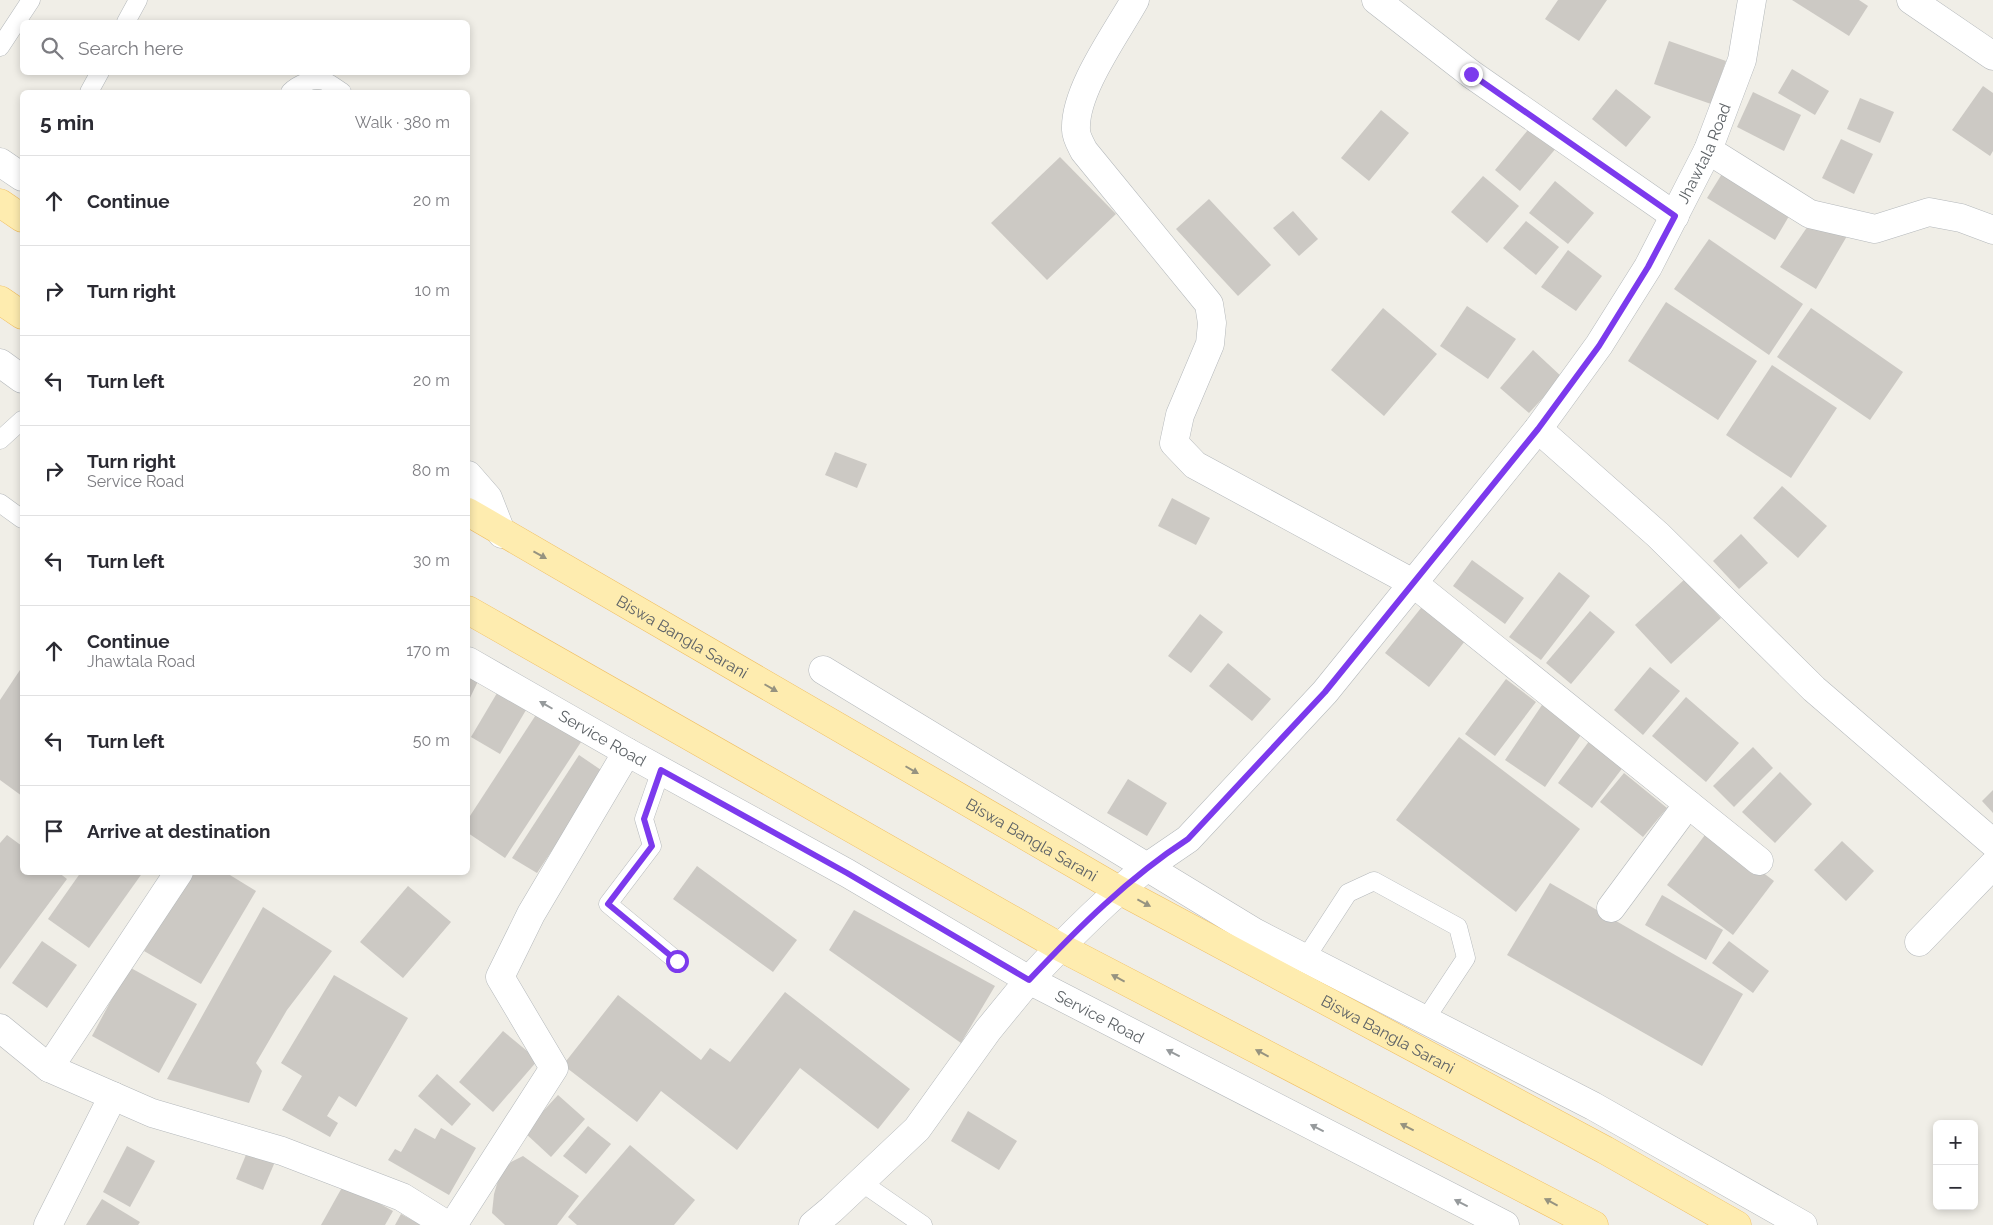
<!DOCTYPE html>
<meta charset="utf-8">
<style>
:root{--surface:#fff;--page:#f2f2f3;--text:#2b2b33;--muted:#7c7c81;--line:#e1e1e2}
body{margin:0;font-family:Raleway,sans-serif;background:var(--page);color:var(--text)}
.controls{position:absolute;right:15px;bottom:15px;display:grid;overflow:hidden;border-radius:8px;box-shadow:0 2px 8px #0003}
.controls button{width:45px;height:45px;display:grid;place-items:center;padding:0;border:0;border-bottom:1px solid var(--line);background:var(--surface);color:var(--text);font:25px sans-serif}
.stop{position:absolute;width:15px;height:15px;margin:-11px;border:4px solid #7c3aed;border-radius:50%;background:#fff}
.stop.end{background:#7c3aed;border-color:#fff;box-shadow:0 1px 5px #0008}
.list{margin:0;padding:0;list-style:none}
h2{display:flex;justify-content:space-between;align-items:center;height:65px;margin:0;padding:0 20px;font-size:21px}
h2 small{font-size:16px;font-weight:400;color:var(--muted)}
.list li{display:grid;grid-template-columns:32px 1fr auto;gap:15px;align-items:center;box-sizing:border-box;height:90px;padding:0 20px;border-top:1px solid var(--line)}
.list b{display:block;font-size:19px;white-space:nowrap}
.list p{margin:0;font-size:16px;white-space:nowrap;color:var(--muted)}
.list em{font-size:16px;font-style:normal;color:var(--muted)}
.icon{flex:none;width:28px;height:28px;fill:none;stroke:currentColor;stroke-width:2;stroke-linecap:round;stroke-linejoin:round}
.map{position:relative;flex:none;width:1993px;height:1225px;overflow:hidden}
.search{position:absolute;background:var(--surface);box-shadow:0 2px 8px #0003;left:20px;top:20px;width:450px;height:55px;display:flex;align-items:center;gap:12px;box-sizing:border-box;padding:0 18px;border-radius:8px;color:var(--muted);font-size:19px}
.panel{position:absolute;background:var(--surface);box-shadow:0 2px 8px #0003;left:20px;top:90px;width:450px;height:785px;border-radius:8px}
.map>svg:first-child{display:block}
.building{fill:#ccc9c4}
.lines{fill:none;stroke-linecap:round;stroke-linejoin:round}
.service-casing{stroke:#b4b8bb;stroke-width:19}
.minor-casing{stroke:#b4b8bb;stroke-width:29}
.tertiary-casing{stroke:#b4b8bb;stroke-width:29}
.primary-casing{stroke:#f0be61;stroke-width:29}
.service{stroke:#fff;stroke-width:18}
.minor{stroke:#fff;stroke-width:28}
.tertiary{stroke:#fff;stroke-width:28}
.primary{stroke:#feecaf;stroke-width:28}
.oneway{fill:#969380}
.oneway2{fill:#969a9c}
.route{stroke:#7c3aed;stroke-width:6}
.labels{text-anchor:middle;stroke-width:5;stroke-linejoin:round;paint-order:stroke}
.street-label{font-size:16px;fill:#5e6367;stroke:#fff}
</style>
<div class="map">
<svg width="1993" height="1225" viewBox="0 0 1993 1225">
<rect width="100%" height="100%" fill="#f0eee7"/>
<!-- building -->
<g class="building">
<path d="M1558 0H1607L1579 41 1545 19Z"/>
<path d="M1792 0H1859L1868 6 1849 36Z"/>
<path d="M1669 41 1726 61 1711 104 1654 84Z"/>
<path d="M1792 69 1829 91 1815 115 1778 93Z"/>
<path d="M1983 86 1993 93V151L1990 156 1952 130Z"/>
<path d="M1616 89 1651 117 1626 147 1592 119Z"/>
<path d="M1753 92 1801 115 1784 151 1737 127Z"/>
<path d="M1860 98 1894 112 1880 143 1847 129Z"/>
<path d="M1381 110 1409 133 1369 181 1341 158Z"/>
<path d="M1532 125 1557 147 1520 191 1495 170Z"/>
<path d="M1841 139 1873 154 1854 194 1822 178Z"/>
<path d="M1060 157 1116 214 1047 280 991 223Z"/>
<path d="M1725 169 1792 211 1775 240 1707 198Z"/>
<path d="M1483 176 1519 206 1487 243 1451 212Z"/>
<path d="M1555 181 1594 213 1568 244 1529 213Z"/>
<path d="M1209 199 1271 265 1238 296 1176 229Z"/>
<path d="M1293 211 1318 239 1299 256 1273 228Z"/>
<path d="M1812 220 1847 236 1816 289 1780 267Z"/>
<path d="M1526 221 1559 247 1536 275 1503 248Z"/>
<path d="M1709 239 1803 304 1769 355 1674 289Z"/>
<path d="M1568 250 1602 276 1576 311 1541 287Z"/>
<path d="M1666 302 1757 361 1718 420 1628 361Z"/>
<path d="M1467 306 1516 339 1488 379 1440 346Z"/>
<path d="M1383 308 1437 354 1384 416 1331 370Z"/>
<path d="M1811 308 1903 372 1870 420 1777 357Z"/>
<path d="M1533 350 1562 377 1529 413 1500 388Z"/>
<path d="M1772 365 1837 408 1791 478 1726 435Z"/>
<path d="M835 452 867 464 857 488 825 475Z"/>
<path d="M1782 486 1827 526 1798 558 1753 518Z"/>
<path d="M1172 498 1210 518 1196 545 1158 526Z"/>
<path d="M1741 534 1768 563 1739 589 1713 561Z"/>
<path d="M1472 560 1524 598 1505 624 1453 586Z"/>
<path d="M1559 572 1590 596 1541 660 1509 637Z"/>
<path d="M1685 579 1721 618 1671 664 1635 625Z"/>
<path d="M1429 598 1472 632 1429 687 1385 653Z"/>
<path d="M1590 611 1615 632 1571 684 1546 663Z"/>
<path d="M1200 614 1223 632 1191 673 1168 656Z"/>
<path d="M1228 663 1271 699 1252 721 1209 686Z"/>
<path d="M468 666 482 673 468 702Z"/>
<path d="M22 667V796L0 780V700Z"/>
<path d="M1650 667 1680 691 1643 735 1614 710Z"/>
<path d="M1506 679 1536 702 1495 756 1465 734Z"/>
<path d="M500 688 529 705 500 754 471 737Z"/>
<path d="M1686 697 1739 743 1706 782 1652 736Z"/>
<path d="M1542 705 1583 732 1545 787 1505 760Z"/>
<path d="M541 707 585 736 505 858 468 833V819Z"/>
<path d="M1459 737 1580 829 1516 912 1396 820Z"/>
<path d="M1590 740 1624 766 1592 808 1558 783Z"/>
<path d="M1753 747 1773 768 1734 807 1713 786Z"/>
<path d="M579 755 604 772 537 873 512 858Z"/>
<path d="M1780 772 1812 804 1775 843 1742 812Z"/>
<path d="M1624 773 1667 808 1643 837 1600 802Z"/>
<path d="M1128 779 1167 803 1147 836 1107 813Z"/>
<path d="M1993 790V813L1982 801Z"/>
<path d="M1708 831 1774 881 1733 935 1667 885Z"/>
<path d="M7 835 22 846V872H58L67 879 0 969V843Z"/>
<path d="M1842 841 1874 871 1846 901 1814 870Z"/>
<path d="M697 866 797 940 773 972 673 899Z"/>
<path d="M81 872H143L89 948 48 919Z"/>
<path d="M190 872H225L256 891 201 984 144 951Z"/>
<path d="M1550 883 1743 994 1702 1066 1507 955Z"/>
<path d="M408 886 451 922 403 978 360 942Z"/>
<path d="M1662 895 1723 930 1706 960 1645 925Z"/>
<path d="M263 907 332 951 287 1010 256 1063 262 1071 249 1103 167 1079Z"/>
<path d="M854 910 995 986 961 1043 829 950Z"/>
<path d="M42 941 77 965 47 1008 12 983Z"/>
<path d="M1729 941 1769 971 1753 993 1712 963Z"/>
<path d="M129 967 197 1004 159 1073 92 1036Z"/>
<path d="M334 975 408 1018 356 1107 339 1096 327 1116 338 1123 330 1137 282 1110 302 1076 281 1063Z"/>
<path d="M785 992 910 1089 878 1129 800 1068 737 1150 661 1091 637 1122 563 1065 618 995 701 1060 710 1048 730 1062Z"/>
<path d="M503 1031 538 1060 493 1112 459 1082Z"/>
<path d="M437 1074 471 1104 452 1126 418 1096Z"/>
<path d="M558 1095 585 1119 551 1157 524 1132Z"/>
<path d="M968 1111 1017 1141 999 1170 951 1141Z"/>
<path d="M588 1126 611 1144 586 1174 563 1156Z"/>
<path d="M415 1128 435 1139 441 1128 476 1148 449 1195 388 1160 395 1149 401 1152Z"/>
<path d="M250 1145 277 1157 263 1190 236 1179Z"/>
<path d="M630 1145 695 1200 674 1225H577L568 1217Z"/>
<path d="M127 1146 155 1161 130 1207 103 1192Z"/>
<path d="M523 1156 579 1196 557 1225H505L492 1213 494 1194 500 1174 511 1162Z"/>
<path d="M344 1184 393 1211 385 1225H321Z"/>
<path d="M102 1199 140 1222 138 1225H86Z"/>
<path d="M401 1214 421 1225H395Z"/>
</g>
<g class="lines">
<defs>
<g id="service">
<path d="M126 22 138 0"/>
<path d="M0 47 31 0"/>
<path d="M89 92 100 72"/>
<path d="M290 92C297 85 313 77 324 81 330 83 337 89 342 92"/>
<path d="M0 440 22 420"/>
<path d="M0 503 22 519"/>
<path d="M661 770 644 819 652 846 608 904 677 961"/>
<path d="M1305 959 1348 893 1374 881 1458 927 1466 958 1425 1020"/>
<path d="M861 1182 923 1225"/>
</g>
<g id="minor">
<path d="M1135 0C1116 34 1074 91 1076 130 1076 137 1081 145 1084 151L1209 304 1212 323 1210 344 1180 415 1174 443 1195 465 1413 583 1759 861"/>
<path d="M1376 0 1471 74 1675 216"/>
<path d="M1911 0 1993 56"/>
<path d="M1708 150 1810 214 1875 229 1929 212 1961 218 1993 230"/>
<path d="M1538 429 1658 535 1814 689 1993 843"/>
<path id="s1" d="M823 670 1147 867 1188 839 1325 692 1538 429 1599 345 1648 267 1708 150 1742 60 1752 0"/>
<path d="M1611 908 1688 804"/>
<path d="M1919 942 1993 865"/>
<path d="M0 1028 49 1068 152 1113 282 1151 402 1197 447 1225"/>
<path d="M49 1068 179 872"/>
<path d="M48 1225 113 1096"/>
<path d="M453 1225 554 1068 500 977 531 914 627 752"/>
<path d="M813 1225 831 1210 917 1129 988 1030 1029 980"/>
</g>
<g id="tertiary">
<path d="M0 162 22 177"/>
<path d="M0 363 22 379"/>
<path d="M468 475 488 498 502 534"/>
<path id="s2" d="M468 661 627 752 847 873 1029 980 1505 1225"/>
<path d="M1029 980C1066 940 1105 901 1147 867L1254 932 1593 1106 1803 1225"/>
</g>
<g id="primary">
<path d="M0 203 22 218"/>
<path d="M0 300 22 315"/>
<path id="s3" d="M468 512 1119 890 1605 1150 1737 1225"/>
<path d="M468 610 1060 947 1594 1225"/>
</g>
</defs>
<!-- service casing -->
<use href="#service" class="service-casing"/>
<!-- minor casing -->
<use href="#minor" class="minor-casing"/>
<!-- tertiary casing -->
<use href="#tertiary" class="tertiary-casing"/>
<!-- primary casing -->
<use href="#primary" class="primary-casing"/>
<!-- service -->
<use href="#service" class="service"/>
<!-- minor -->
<use href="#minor" class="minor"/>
<!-- tertiary -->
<use href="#tertiary" class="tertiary"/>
<!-- primary -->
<use href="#primary" class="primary"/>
</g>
<!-- one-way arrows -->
<defs><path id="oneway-solid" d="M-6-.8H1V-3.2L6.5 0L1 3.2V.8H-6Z" transform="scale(1.25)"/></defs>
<g class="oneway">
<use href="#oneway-solid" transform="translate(540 555) rotate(29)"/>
<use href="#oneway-solid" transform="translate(771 688) rotate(30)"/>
<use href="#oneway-solid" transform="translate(912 770) rotate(30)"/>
<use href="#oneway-solid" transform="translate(1144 903) rotate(28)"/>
<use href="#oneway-solid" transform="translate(1118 978) rotate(-152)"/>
<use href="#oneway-solid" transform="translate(1262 1053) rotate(-152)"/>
<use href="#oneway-solid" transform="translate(1407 1127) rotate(-153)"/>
<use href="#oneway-solid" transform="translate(1551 1202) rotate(-152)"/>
</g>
<g class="oneway2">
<use href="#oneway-solid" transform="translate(546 705) rotate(-150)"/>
<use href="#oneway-solid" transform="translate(1173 1053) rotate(-153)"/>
<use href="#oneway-solid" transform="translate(1317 1128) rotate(-153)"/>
<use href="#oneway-solid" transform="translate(1461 1203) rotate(-153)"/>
</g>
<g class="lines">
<!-- route -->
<path class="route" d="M677 961 608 904 652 846 644 819 661 770 847 873 1029 980C1078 928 1128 878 1188 839L1325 692 1538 429 1599 346 1648 267 1675 216 1471 74"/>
</g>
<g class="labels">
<!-- street labels -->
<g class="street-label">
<text dy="6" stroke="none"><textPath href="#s1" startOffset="1291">Jhawtala Road</textPath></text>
<text dy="6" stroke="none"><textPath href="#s3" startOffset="248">Biswa Bangla Sarani</textPath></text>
<text dy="6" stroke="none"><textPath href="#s2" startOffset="155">Service Road</textPath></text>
<text dy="6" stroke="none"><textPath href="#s3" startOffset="652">Biswa Bangla Sarani</textPath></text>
<text dy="6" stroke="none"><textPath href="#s2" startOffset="725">Service Road</textPath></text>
<text dy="6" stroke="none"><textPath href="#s3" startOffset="1058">Biswa Bangla Sarani</textPath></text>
</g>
</g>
</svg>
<div class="controls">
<button>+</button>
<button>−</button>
</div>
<div class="stop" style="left:677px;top:961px"></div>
<div class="stop end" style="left:1471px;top:74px"></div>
<div class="search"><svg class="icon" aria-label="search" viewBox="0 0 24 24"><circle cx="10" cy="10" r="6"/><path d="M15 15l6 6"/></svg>Search here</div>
<section class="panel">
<h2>5 min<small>Walk · 380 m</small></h2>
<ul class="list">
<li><svg class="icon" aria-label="ahead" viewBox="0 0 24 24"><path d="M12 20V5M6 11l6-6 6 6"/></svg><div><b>Continue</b></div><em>20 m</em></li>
<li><svg class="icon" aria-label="right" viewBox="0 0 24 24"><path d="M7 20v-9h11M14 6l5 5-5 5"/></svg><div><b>Turn right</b></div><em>10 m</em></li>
<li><svg class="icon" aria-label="left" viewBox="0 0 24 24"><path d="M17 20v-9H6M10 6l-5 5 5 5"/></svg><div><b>Turn left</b></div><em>20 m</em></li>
<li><svg class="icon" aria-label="right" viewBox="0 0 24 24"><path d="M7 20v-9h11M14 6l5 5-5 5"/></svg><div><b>Turn right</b><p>Service Road</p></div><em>80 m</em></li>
<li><svg class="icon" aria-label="left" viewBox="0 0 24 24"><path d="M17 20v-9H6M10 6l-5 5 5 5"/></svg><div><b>Turn left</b></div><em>30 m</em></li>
<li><svg class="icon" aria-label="ahead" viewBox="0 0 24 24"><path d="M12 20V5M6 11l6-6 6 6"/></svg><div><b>Continue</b><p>Jhawtala Road</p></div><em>170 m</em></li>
<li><svg class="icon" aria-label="left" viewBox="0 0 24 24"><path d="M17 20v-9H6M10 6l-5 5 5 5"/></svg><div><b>Turn left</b></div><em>50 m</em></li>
<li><svg class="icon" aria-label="arrive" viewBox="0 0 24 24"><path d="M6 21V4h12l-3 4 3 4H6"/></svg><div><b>Arrive at destination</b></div></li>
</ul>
</section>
</div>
